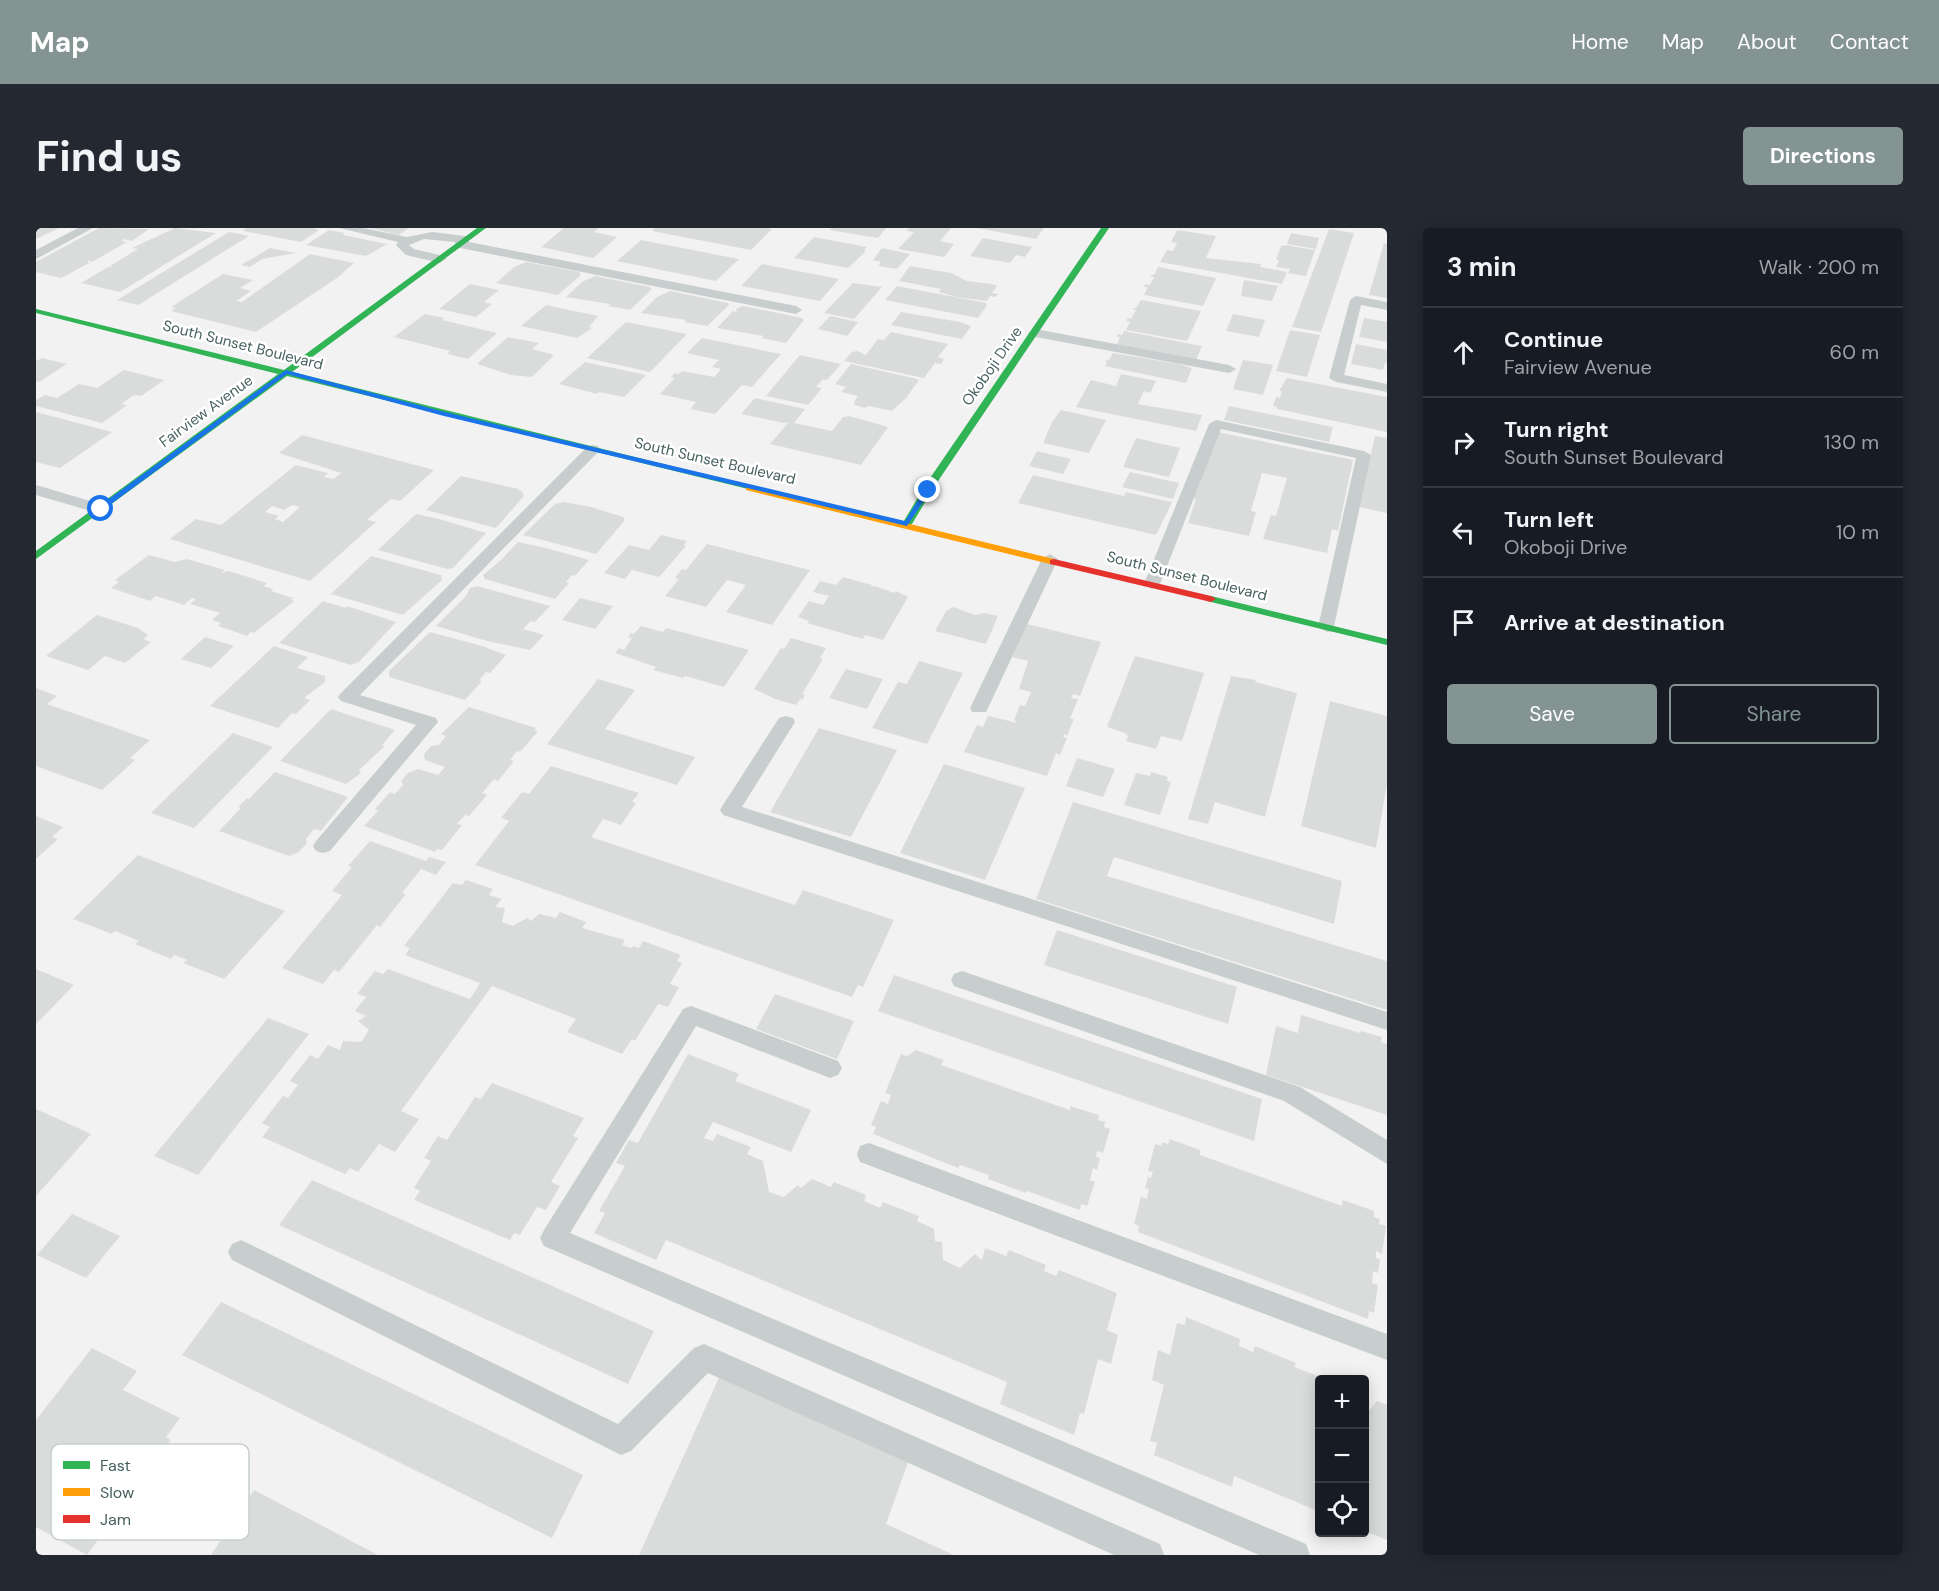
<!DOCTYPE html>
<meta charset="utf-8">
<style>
:root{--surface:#171b24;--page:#242831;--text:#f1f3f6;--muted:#9ea1a6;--line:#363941;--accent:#839492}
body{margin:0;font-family:"DM Sans",sans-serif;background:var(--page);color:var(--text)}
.controls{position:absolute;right:18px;bottom:18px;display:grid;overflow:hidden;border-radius:6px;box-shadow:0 3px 15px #0003}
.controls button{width:54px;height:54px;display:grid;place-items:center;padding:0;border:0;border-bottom:2px solid var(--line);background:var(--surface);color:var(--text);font:30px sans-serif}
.stop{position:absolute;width:18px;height:18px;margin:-14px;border:4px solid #1a73e8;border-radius:50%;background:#fff}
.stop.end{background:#1a73e8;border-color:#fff;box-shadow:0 2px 6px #0008}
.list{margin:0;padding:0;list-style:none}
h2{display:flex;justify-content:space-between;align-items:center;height:78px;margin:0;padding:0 24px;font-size:26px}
h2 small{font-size:20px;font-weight:400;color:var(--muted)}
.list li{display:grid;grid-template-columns:39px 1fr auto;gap:18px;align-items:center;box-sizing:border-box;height:90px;padding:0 24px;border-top:2px solid var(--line)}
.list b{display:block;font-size:22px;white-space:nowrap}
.list p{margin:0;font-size:20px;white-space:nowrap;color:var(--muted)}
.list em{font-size:20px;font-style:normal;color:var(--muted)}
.actions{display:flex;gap:12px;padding:18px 24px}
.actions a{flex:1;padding:14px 0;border:2px solid var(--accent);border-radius:6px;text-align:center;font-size:21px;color:var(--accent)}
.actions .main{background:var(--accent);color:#fff}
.icon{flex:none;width:33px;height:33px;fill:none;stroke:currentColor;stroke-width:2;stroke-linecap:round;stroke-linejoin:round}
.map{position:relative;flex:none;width:1351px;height:1327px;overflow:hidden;border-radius:6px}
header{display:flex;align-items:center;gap:36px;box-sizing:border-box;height:84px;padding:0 30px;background:var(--accent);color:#fff}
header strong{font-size:28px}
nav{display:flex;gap:33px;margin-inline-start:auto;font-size:21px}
.intro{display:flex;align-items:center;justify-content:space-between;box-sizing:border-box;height:144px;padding:0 36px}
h1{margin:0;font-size:42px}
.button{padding:15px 27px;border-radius:6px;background:var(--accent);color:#fff;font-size:21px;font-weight:700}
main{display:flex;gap:36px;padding:0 36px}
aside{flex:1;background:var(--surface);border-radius:6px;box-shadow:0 3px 15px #0003}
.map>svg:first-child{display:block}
.building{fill:#dadcdb;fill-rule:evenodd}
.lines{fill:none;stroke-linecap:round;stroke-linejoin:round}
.lane{fill:#c8cece;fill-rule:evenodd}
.fast{fill:#30b455;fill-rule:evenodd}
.slow{fill:#ff9f0a;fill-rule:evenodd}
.jam{fill:#e5322d;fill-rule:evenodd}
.route{fill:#1a73e8}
.labels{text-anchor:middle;stroke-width:5;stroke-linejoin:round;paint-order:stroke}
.far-street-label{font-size:15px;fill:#47615f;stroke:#fff}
.key{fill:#fff;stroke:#c8d0cf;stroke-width:1.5}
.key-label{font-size:16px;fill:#47615f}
</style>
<header>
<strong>Map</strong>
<nav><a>Home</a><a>Map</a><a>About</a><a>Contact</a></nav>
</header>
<div class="intro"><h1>Find us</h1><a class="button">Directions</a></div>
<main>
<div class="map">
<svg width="1351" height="1327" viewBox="0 0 1351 1327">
<rect width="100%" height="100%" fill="#f3f2f2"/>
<!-- building -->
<g class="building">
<path d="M0 0H23L0 11Z"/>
<path d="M63 0 113 1 96 13 88 11 86 13 91 14 56 34 51 32 53 35 25 50 0 44V34Z"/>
<path d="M139 0 180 5 84 64 45 55 72 39H78L74 38 102 21 96 20Z"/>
<path d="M210 0H278L283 2 265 14 207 3Z"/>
<path d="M334 0H373L363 7Z"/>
<path d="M528 0H563L558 4 581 9 557 30 505 19Z"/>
<path d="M619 0H731L736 1 715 22 616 3Z"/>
<path d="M796 0H850L842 10 793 2Z"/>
<path d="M873 0H915L904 13 918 16 908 29 862 21 878 4 870 3Z"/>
<path d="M941 0H1008L1000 11Z"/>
<path d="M1293 1 1318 5 1285 104 1256 99Z"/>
<path d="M293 2 309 5 307 7 351 16 330 28 270 17Z"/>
<path d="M1141 2 1180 8 1170 30 1225 36 1224 39 1251 44 1246 56 1124 34 1131 22 1137 23 1141 15 1135 14Z"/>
<path d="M193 4 213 8 102 77 81 72Z"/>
<path d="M1255 5 1283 10 1280 21 1251 16Z"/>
<path d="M778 9 831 19 828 22 830 23 812 40 758 30Z"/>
<path d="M947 10 996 19 989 29 980 27 974 35 934 28Z"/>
<path d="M605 12 703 31 680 53 581 33Z"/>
<path d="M1348 15 1351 16V70L1333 67Z"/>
<path d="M1249 17 1279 22 1270 48 1252 45 1254 41 1240 39 1243 32H1240L1245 18Z"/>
<path d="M234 20 260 25 226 31 214 39 205 37Z"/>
<path d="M846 20 874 26 861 41 842 38 845 34 837 32Z"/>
<path d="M274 26 318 35 301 50 220 104 135 83 140 80 135 79 187 46 217 52 204 60 215 63 200 73 206 74Z"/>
<path d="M490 34 543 44 545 47 522 67 460 55 478 39Z"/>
<path d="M726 36 803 51 784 73 705 58Z"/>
<path d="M874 38 915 45 931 53 956 56 961 58 956 65 962 66 959 69 954 68 951 73 920 69 903 64 905 61 863 53Z"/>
<path d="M1122 39 1180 50 1167 78 1108 67 1112 59H1108L1109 56 1114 57 1118 49 1113 48 1119 46Z"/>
<path d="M559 48 614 59 616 61 594 82 572 78 574 76 530 69 546 54Z"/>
<path d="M1208 52 1242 58 1236 73 1205 68Z"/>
<path d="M817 55 846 59 818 91 788 85Z"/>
<path d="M434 56 463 62 448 74 456 76 440 89 403 81Z"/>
<path d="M861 58 950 75 951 77 942 90 849 72Z"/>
<path d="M634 63 692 75 693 77 671 98 648 94 650 92 605 85 621 69Z"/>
<path d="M1105 72 1165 83 1151 113 1090 102 1094 94 1090 93 1092 90 1095 91 1100 82 1096 81 1101 79Z"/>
<path d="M510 77 562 88 553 99 556 100 541 110 485 98Z"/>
<path d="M707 78 766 90 768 92 750 115 725 110 728 108 681 100 697 83 701 84 700 81Z"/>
<path d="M865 84 924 94 935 98 926 111 855 97Z"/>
<path d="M389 86 408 90 406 92 461 105 432 131 411 126 414 123 358 109Z"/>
<path d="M1197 86 1229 92 1223 109 1190 103Z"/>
<path d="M794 88 822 94 811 108 782 101Z"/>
<path d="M1328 90 1351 94V114L1323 109Z"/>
<path d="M590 94 651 106 614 144 551 130Z"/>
<path d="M1254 102 1284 107 1271 149 1240 143Z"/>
<path d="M1088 103 1166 118 1160 132 1081 117 1084 109H1081L1082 106 1086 107Z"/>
<path d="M855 104 912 116 902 129 908 131 905 136 899 135 888 150 808 133 816 124 821 123 830 127 842 111 848 112Z"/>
<path d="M472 109 503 115 496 121 518 127 496 149 475 147 441 136Z"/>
<path d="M666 110 745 126 716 159 706 157 679 186 654 181 660 174 624 166 639 150 635 149 639 145 643 146 646 143 678 149 685 141 676 139 683 132 651 125Z"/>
<path d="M1320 116 1351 122V135H1349L1347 142 1315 136Z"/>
<path d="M1077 125 1143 136 1156 140 1150 155 1069 138 1071 134 1068 133 1073 132Z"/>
<path d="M764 127 805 136 791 152 787 151 780 159 786 160 772 177 730 168Z"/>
<path d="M6 130 31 136 3 154 0 153V133Z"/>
<path d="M1207 132 1237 137 1227 167 1197 161Z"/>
<path d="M549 134 610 147 588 169 563 164 561 166 523 156Z"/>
<path d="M815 136 877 150 883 152 870 170 856 183 833 178 829 180 819 177 818 174 822 168 805 164 810 159 799 156Z"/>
<path d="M88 142 128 152 105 168 98 167 85 176 91 177 66 195 0 178V172L9 167 21 170 43 156 61 160Z"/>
<path d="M1085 146 1120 153 1114 165 1108 163 1102 176 1166 187 1160 203 1040 179 1055 152 1080 158Z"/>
<path d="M1251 150 1351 169V204L1241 181V179L1237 178 1240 169 1244 170 1246 163H1243Z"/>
<path d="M719 170 769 181 758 195 796 203 807 189 813 188 852 199 825 237 734 216 753 194 748 195 705 186Z"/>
<path d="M1193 178 1297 199 1293 214 1188 192Z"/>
<path d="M1025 182 1070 192 1053 225 1007 215 1016 194Z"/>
<path d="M0 184 76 204 24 240 0 234Z"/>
<path d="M1181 204 1317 232 1302 303 1296 301 1291 325 1227 311 1235 287 1240 288 1251 250 1226 245 1215 283 1220 284 1213 308 1152 295 1160 271 1156 270Z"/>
<path d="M266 207 398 242 364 273 355 271 331 292 340 294 274 353 134 311 160 291 185 297 260 237 292 245 288 249 297 251 305 245 243 225ZM256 277 264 279 247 294 239 291 243 288 229 284 236 278 248 282Z"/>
<path d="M1339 208 1351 210V285L1323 279Z"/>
<path d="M1100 210 1144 220 1133 249 1087 239Z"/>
<path d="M1001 223 1035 231 1027 246 993 238Z"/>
<path d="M1094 244 1143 255 1137 271 1086 259Z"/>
<path d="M997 247 1088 268 1090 264 1136 274 1120 307 982 275Z"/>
<path d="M425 248 483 261 481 262 486 263 488 268 460 300 390 282Z"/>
<path d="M528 274 555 279 587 289 589 292 560 326 487 307 519 276Z"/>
<path d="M380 286 403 291 450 305 417 340 411 341 342 322Z"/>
<path d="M625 307 651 313 648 317 650 318 623 349 596 342 589 351 568 345 593 317 613 322Z"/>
<path d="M482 314 510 320 553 332 539 348 536 347 530 354 533 355 519 371 449 351 447 347 465 332Z"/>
<path d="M671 316 774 342 736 397 690 384 710 357 691 352 670 379 629 368 643 351 639 350 646 341 650 342Z"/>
<path d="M113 327 139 334 151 331 189 342 185 345 193 343 231 355 228 358 237 361 235 363 257 370 255 372 258 373 218 405 215 404 211 408 182 398 185 395 176 392 184 385 154 376 160 371 156 370 148 377 120 368 114 373 75 360 83 354 79 352Z"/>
<path d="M335 328 405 347 406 352 367 387 295 366Z"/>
<path d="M807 349 836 357 834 359 839 358 858 365 860 363 872 369 847 412 829 407 827 411 771 395 773 393 762 389 773 373 787 377 793 368 777 364 784 353 800 357Z"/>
<path d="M441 358 514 378 499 394 495 393 487 401 508 407 494 422 451 413 400 398 430 368 434 360Z"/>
<path d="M544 370 577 378 559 401 526 392Z"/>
<path d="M287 373 310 380 311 378 360 394 323 434 315 437 243 415Z"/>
<path d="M917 379 939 387 949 385 962 388 950 416 899 403 910 383Z"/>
<path d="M61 387 102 400 112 407 107 411 115 414 89 435 69 428 52 442 10 428Z"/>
<path d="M991 396 1065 414 1044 468 1037 466 1035 470 1042 471 1034 491H1038L1031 508 1028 506 1027 509 1031 510 1024 527 1020 525 1011 548 928 524 941 497 947 499 952 488 982 495 978 492 984 477 989 478 995 464 983 461 992 433 976 429Z"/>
<path d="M605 398 627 404 630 400 713 422 688 459 649 448 647 450 617 442 620 439 579 425 583 420 588 422 596 410 592 409 595 405 598 406Z"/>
<path d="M394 404 446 418 470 427 454 445 450 444 443 452 446 453 429 472 353 449V443Z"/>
<path d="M169 409 198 418 175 440 145 431Z"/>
<path d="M755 410 790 420 784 430 787 431 766 466 769 467 766 472 764 471 760 477 739 471 718 461 745 420 748 421Z"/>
<path d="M238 418 272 429 261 440 289 448V454L268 470 274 472 260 486 256 485 242 500 174 478Z"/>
<path d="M1099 428 1168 445 1146 513 1125 508 1120 521 1090 513 1092 508 1089 505 1071 499Z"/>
<path d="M883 433 927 445 891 516 836 500 862 454 871 456Z"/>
<path d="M810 441 847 451 831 481 793 470Z"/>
<path d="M1195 448 1220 452 1219 454 1261 465 1229 589 1179 574 1172 596 1152 591Z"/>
<path d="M562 451 599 462 569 501 659 529 641 557 511 516Z"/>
<path d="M0 460 21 468 11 476 114 512 94 530 99 532 66 562 0 538Z"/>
<path d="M1294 473 1351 488V556L1340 620 1265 598Z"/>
<path d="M433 479 500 500 498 502 502 503 484 524 481 523 474 532 478 533 462 553 458 551 446 565 451 567 433 588 429 587 421 596 426 597 406 622 401 621 399 624 328 598 342 583 339 581 354 564 359 566 367 557 365 553 372 545 382 541 402 547 409 539 389 532 388 526 395 518 403 517 410 508 405 506Z"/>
<path d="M295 481 359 502 346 517 349 518 323 542 325 545 310 556 244 533Z"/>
<path d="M783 500 861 522 815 609 734 584Z"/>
<path d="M197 505 237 519 158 600 115 585Z"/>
<path d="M1041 530 1079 541 1067 569 1030 558Z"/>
<path d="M908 536 989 560 949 652 864 625Z"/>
<path d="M515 538 603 565 596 574 600 575 585 597 567 591 555 609 759 677 767 662 858 692 827 759 822 757 816 769 439 637 473 593 465 590 486 564 493 566Z"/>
<path d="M239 544 312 569 285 603 278 601 270 611 271 615 263 624 253 628 183 603 205 580 202 579 211 570 213 571Z"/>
<path d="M1115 544 1132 549 1131 553 1135 554 1124 587 1088 577 1100 545 1114 548Z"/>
<path d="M1037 574 1306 653 1298 696 1078 629 1071 648 1351 733V782L1000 671Z"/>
<path d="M0 588 27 599 16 609 22 611 0 631Z"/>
<path d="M334 613 390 633 393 629 410 634 400 647 385 641 366 665 370 666 344 699 341 697 303 744 298 742 287 756 246 740 306 667 296 663 316 639 312 638Z"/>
<path d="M102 627 249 683 188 751 147 735 151 732 138 727 135 731 99 716 103 713 79 703 76 706 37 691Z"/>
<path d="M430 652 457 661 453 667 466 671 459 679 469 680 466 694 477 698 491 690 495 693 503 686 520 690 524 684 550 694 546 700 589 712 586 717 595 720 598 718 603 720 607 713 645 727 641 733 646 735 634 756 643 759 632 779 622 776 599 813 596 811 586 826 531 804 540 791 456 758 365 883 383 891 359 924 343 916 322 944 314 940 309 946 226 909 234 899 226 895 247 868 252 870 262 857 254 853 274 827 282 831 292 817 304 822 307 813 325 814 333 802 322 793 330 788 319 783 330 769 321 766 339 743 347 746 352 741 434 771 444 755 369 727 374 720 368 718 417 655 426 657Z"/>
<path d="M1021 702 1201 759 1192 796 1008 737Z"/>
<path d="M0 741 38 757 0 796Z"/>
<path d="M858 747 1226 871 1218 913 842 783Z"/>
<path d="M739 766 818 793 801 831 720 801Z"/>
<path d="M1265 787 1324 805 1325 803 1346 809 1345 814 1351 816V887L1230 847 1240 798 1262 805Z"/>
<path d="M232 790 273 806 162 947 118 928Z"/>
<path d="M880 822 908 832 905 837 1034 882V878L1063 887 1062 892 1069 894 1068 899 1074 901 1067 925 1061 923 1060 929 1064 930 1061 942 1057 940 1054 952 1059 954 1051 978 1045 976 1044 982 991 963 990 965 952 951 953 947 924 937 922 940 837 906 840 899 835 897 845 873 852 876 855 867 849 865 865 826 871 828Z"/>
<path d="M652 826 703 846 699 853 775 882 755 924 677 894 668 910 677 913 681 906 715 919 711 926 727 933 733 964 748 969 762 957 765 960 776 951 795 959 798 954 830 967 828 973 844 980 847 974 883 988 881 993 898 1001 899 1013 906 1014 907 1032 924 1040 939 1026 946 1032 949 1020 970 1028 973 1022 1010 1037 1008 1043 1020 1048 1023 1042 1081 1065 1071 1102 1082 1107 1075 1136 1062 1131 1048 1186 1044 1185 1038 1207 964 1176 971 1154 630 1012 620 1032 558 1005 569 985 563 983 589 938 580 935 593 912 602 915Z"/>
<path d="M456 855 548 890 537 908 542 910 515 954 524 958 510 982 501 979 484 1007 478 1005 474 1012 378 972 384 963 378 960 395 933 388 930 402 908 411 912 439 869 445 871Z"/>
<path d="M0 881 55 906 0 968Z"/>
<path d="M1134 911 1164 922V927L1306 978 1307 972 1338 983V989L1344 991 1343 996 1350 998 1346 1026 1340 1023V1030L1344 1031 1342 1045 1337 1043 1336 1055 1342 1057 1338 1085 1333 1083 1332 1091 1102 1004 1103 998 1098 996 1105 969 1111 971 1113 961 1109 960 1112 949 1115 950 1117 944 1112 943 1119 916 1125 918 1126 914 1132 916Z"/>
<path d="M276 952 618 1103 592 1156 243 997Z"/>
<path d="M36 986 84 1008 50 1050 1 1027Z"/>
<path d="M185 1074 547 1247 516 1310 146 1127Z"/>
<path d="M1150 1089 1204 1111 1203 1118 1217 1124 1219 1118 1260 1135 1258 1139 1282 1148 1279 1164 1284 1166V1284L1198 1248 1196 1259 1118 1227 1121 1215 1114 1213 1128 1157 1116 1152 1122 1122 1134 1127 1141 1095 1149 1097Z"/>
<path d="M56 1120 101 1143 87 1162 144 1190 130 1209 135 1212 51 1327 0 1299V1192Z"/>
<path d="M685 1145 874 1229 850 1296 918 1327H603Z"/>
<path d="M1341 1173 1351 1177V1312L1328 1303V1183L1331 1185Z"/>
<path d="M218 1262 342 1327H175Z"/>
</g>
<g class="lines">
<!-- lane -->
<g class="lane">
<path d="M42 0H57L0 31V22Z"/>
<path d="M303 0H327L371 9 396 4 429 8 433 9V14L760 78 766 82 760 86 424 20 420 19 419 14 388 11 373 17 378 21 408 28 410 31 404 35 370 27 360 17 362 14Z"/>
<path d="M1320 68 1351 74V82L1325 77 1308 147 1351 156V164L1300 154 1293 150 1314 72Z"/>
<path d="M999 101 1193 137 1200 141 1193 145 994 108 992 105Z"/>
<path d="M1180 192 1328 223 1335 227 1297 403 1291 404 1282 399 1320 230 1185 201 1124 356 1116 361 1108 356 1173 196Z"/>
<path d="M557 217 562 218 564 221 562 224 324 467 400 490 402 494 294 623 287 625 280 623 277 618 280 613 380 497 305 473 302 469 305 465 552 218Z"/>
<path d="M0 257 71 278 73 281 65 286 0 267Z"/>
<path d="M1014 326 1022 331 952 480 950 484H936L934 480 1006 331Z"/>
<path d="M750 488 757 490 759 494 706 579 1351 784V802L687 587 684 582 687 577 743 490Z"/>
<path d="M926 743 1264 859 1351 912V936L1248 873 918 758 915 752 918 746Z"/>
<path d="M655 778 802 833 806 840 802 847 794 850 660 798 534 1005 1270 1316 1274 1327H1223L508 1018 504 1010 508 1002 647 781Z"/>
<path d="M833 915 1351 1106V1132L824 934 821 926 824 918Z"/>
<path d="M205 1012 582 1196 658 1120 668 1116 1124 1316 1128 1327H1078L672 1145 595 1223 585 1227 196 1032 192 1024 196 1016Z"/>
</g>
<!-- fast -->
<g class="fast">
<path d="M441 0H450L256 144 716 258V262L251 148 0 331V323L242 146 0 85V81L248 142Z"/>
<path d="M1065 0H1073L900 256 876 296 871 299 867 298 866 296 890 256Z"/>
<path d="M1175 368 1351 411V417L1171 373V369Z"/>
</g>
<!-- slow -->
<path class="slow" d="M713 257 1018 331 1023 334 1018 337 710 262V258Z"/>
<!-- jam -->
<path class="jam" d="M1018 331 1175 368 1180 371 1175 374 1014 336V332Z"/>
</g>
<!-- route -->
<path class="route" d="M250 142 409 184 869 293 889 261 895 262 871 298 408 188 251 146 67 282H62V279Z"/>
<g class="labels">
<!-- far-street labels -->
<g class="far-street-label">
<text transform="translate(207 117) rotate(14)" y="5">South Sunset Boulevard</text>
<text transform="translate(956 138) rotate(-55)" y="5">Okoboji Drive</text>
<text transform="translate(170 183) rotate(-36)" y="5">Fairview Avenue</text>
<text transform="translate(679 233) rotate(13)" y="5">South Sunset Boulevard</text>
<text transform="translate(1151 348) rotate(14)" y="5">South Sunset Boulevard</text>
</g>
</g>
<!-- legend -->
<rect x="15" y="1216" width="198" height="96" rx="9" class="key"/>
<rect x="27" y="1233" width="27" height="8" fill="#30b455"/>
<rect x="27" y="1260" width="27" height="8" fill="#ff9f0a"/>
<rect x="27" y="1287" width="27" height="8" fill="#e5322d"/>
<g class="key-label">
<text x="64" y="1243">Fast</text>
<text x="64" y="1270">Slow</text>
<text x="64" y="1297">Jam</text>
</g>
</svg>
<div class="controls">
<button>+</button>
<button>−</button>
<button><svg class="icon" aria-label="locate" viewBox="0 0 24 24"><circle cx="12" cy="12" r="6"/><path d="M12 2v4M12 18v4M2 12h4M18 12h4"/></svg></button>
</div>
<div class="stop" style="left:65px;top:281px"></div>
<div class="stop end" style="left:892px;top:262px"></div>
</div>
<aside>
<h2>3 min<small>Walk · 200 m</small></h2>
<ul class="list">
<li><svg class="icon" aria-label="ahead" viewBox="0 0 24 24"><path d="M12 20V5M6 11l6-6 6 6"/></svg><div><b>Continue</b><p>Fairview Avenue</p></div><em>60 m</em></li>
<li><svg class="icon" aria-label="right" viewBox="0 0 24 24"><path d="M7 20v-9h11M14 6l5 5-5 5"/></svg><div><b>Turn right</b><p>South Sunset Boulevard</p></div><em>130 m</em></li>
<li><svg class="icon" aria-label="left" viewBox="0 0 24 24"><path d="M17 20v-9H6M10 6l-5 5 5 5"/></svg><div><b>Turn left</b><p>Okoboji Drive</p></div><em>10 m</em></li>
<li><svg class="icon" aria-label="arrive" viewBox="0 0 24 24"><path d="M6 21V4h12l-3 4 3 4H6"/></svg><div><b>Arrive at destination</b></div></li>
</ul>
<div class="actions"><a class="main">Save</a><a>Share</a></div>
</aside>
</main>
